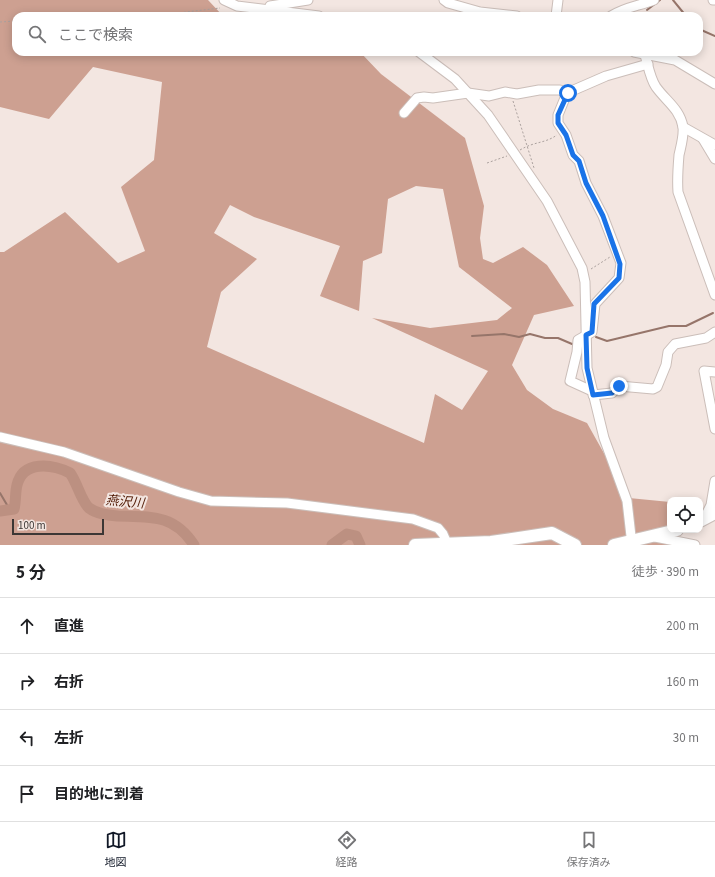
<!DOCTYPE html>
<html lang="ja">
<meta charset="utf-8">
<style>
:root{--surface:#fff;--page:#f2f2f2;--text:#202124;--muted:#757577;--line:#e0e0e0;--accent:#111827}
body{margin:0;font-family:"Source Sans 3","Noto Sans JP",sans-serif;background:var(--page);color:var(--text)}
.controls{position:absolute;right:12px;bottom:12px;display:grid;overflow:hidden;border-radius:8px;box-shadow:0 2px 10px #0003}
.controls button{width:36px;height:36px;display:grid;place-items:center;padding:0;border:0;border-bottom:1px solid var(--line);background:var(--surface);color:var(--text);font:20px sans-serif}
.scale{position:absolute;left:12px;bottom:10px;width:92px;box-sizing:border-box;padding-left:4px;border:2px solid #3c3735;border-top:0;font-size:11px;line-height:14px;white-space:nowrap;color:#3c3735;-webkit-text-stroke:3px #f3e6e1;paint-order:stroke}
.stop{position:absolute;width:12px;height:12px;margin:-9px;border:3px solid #1a73e8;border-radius:50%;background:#fff}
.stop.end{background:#1a73e8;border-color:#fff;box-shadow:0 1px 4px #0008}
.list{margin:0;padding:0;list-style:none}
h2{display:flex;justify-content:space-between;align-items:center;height:52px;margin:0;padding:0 16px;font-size:17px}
h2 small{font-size:13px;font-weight:400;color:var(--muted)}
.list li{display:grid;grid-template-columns:26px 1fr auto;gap:12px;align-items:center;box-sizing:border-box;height:56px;padding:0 16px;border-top:1px solid var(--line)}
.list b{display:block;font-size:15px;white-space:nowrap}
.list em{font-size:13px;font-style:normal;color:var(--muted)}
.icon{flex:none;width:22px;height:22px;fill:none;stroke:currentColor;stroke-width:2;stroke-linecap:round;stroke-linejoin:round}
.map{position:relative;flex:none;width:715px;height:545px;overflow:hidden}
.search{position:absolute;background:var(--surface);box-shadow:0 2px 10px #0003;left:12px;right:12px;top:12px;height:44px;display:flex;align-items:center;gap:10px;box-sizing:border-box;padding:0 14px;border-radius:12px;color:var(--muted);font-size:15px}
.sheet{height:276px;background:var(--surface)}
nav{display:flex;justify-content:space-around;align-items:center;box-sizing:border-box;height:56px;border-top:1px solid var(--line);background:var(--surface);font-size:11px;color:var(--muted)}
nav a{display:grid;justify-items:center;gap:2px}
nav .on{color:var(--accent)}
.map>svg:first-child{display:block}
.forest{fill:#cda091;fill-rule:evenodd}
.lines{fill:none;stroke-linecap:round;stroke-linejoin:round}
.stream{stroke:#96756a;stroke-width:2}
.river{stroke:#bc9081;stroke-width:11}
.minor-casing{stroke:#cbbeb9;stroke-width:11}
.major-casing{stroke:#cbbeb9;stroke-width:14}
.path{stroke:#aba19e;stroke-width:1;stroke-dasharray:2 2;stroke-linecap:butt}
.minor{stroke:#fff;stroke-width:9}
.major{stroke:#fff;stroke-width:12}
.route{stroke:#1a73e8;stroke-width:5}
.labels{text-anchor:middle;stroke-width:4;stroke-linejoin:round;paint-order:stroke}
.water-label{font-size:13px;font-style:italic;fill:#531c06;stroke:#f3e6e1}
</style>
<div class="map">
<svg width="715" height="545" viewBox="0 0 715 545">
<rect width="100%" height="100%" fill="#f3e6e1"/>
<!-- forest -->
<path class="forest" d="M0 0H208L223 16H16V52H360L381 74 465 138 484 206 480 238 483 259 493 263 523 247 547 265 574 306 534 315 512 365 527 390 553 409 587 423 629 498 670 502V530H676L679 545H0V252H4L65 212 118 263 145 251 121 187 154 160 162 82 93 67 49 119 0 107ZM416 186 443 189 459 267 512 308 497 320 430 328 372 318 488 371 462 410 435 394 424 443 207 347 221 292 257 259 214 233 230 205 254 217 340 246 320 296 359 311 363 261 382 253 388 199Z"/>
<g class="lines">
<!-- stream -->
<g class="stream">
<path d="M673 0 686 16"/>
<path d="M647 10 660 0"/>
<path d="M699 29 715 36"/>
<path d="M472 336 504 334 519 337 530 334 545 338H558L572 344"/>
<path d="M596 337 607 341 669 326H686L713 313"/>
<path d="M0 493 10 510"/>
</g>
<!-- river -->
<g class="river">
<path d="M0 511 14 509C16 502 15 493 17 485 23 460 52 464 70 473 77 482 81 501 89 508 97 514 108 515 118 516 151 517 174 514 194 545"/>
<path d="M332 545 347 534 356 536 360 545"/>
</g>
<defs>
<g id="minor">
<path d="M224 0 237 6 319 16"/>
<path d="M444 0 448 3 480 12 517 16"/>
<path d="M713 0H715"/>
<path d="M270 6 308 0"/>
<path d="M556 16 558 0"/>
<path d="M611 16C625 7 639 6 654 0"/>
<path d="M419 52 455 79 488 115 547 201 582 268 585 282 587 368 604 438 627 501 632 545"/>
<path d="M634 52 675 60 715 84"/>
<path d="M645 55C648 65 650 78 656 87 666 101 680 109 683 127 684 136 681 146 679 155 678 167 677 179 678 192L715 295"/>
<path d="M404 113 417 98 424 97 433 98 468 93 489 96 505 92 517 94 539 90H560L567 93"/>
<path d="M683 127 715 145"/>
<path d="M703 139 715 159"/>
<path d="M715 372 704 371 715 429"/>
<path d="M592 391 570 381 577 352 578 340 592 332 595 304 619 278 621 263 603 216 586 183 579 161 573 155 566 135 558 123V115L567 93 606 76 648 64"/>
<path d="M593 395 612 393 619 386 653 389 657 387 666 365 668 352 675 344 706 338 715 332"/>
<path d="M0 437 64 452 179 492 211 501 287 503 413 519 438 528 443 534 447 543"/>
<path d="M704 519 711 505 715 481"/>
<path d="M655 537 695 545"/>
</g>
<g id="major">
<path d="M700 521 715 513"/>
<path d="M415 545 491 542 552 533 575 545"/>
<path d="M614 545 677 530"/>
</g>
</defs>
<!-- minor casing -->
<use href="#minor" class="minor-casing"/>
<!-- major casing -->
<use href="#major" class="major-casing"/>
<!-- path -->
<g class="path">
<path d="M152 16 220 8"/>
<path d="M0 22 16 21"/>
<path d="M513 101 534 168"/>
<path d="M520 150C535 141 544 144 557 135"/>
<path d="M487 163 507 156"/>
<path d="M591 269 610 257"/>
</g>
<!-- minor -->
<use href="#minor" class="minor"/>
<!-- major -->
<use href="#major" class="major"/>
</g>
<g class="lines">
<!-- route -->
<path class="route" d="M568 93 558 115V123L566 135 573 155 579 161 586 183 603 216 620 264 619 278 594 304 592 332 586 335 587 368 593 395 612 393 619 386"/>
</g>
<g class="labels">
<!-- water labels -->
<g class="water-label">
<text transform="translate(125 501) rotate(5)" y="5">燕沢川</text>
</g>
</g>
</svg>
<div class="controls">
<button><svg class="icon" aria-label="locate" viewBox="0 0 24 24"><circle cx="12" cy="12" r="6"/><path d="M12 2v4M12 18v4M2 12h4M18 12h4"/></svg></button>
</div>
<div class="scale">100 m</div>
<div class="stop" style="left:568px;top:93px"></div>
<div class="stop end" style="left:619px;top:386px"></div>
<div class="search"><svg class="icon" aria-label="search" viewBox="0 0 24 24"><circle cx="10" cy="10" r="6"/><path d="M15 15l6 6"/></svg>ここで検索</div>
</div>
<section class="sheet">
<h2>5 分<small>徒歩 · 390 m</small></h2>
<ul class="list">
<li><svg class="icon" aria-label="ahead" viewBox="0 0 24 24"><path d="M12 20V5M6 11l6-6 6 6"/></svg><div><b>直進</b></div><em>200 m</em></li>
<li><svg class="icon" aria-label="right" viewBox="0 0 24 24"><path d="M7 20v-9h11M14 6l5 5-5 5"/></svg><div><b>右折</b></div><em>160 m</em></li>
<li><svg class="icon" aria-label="left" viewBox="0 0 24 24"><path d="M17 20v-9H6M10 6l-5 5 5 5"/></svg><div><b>左折</b></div><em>30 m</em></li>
<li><svg class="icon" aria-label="arrive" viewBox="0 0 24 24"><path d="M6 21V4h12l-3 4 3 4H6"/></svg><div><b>目的地に到着</b></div></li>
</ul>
</section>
<nav>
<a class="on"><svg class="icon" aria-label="map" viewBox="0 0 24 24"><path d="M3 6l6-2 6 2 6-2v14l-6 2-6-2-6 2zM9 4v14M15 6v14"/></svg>地図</a>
<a><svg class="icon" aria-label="directions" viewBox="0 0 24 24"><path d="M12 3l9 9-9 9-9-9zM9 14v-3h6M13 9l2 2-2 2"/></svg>経路</a>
<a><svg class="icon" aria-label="saved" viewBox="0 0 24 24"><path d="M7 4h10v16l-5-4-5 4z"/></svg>保存済み</a>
</nav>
